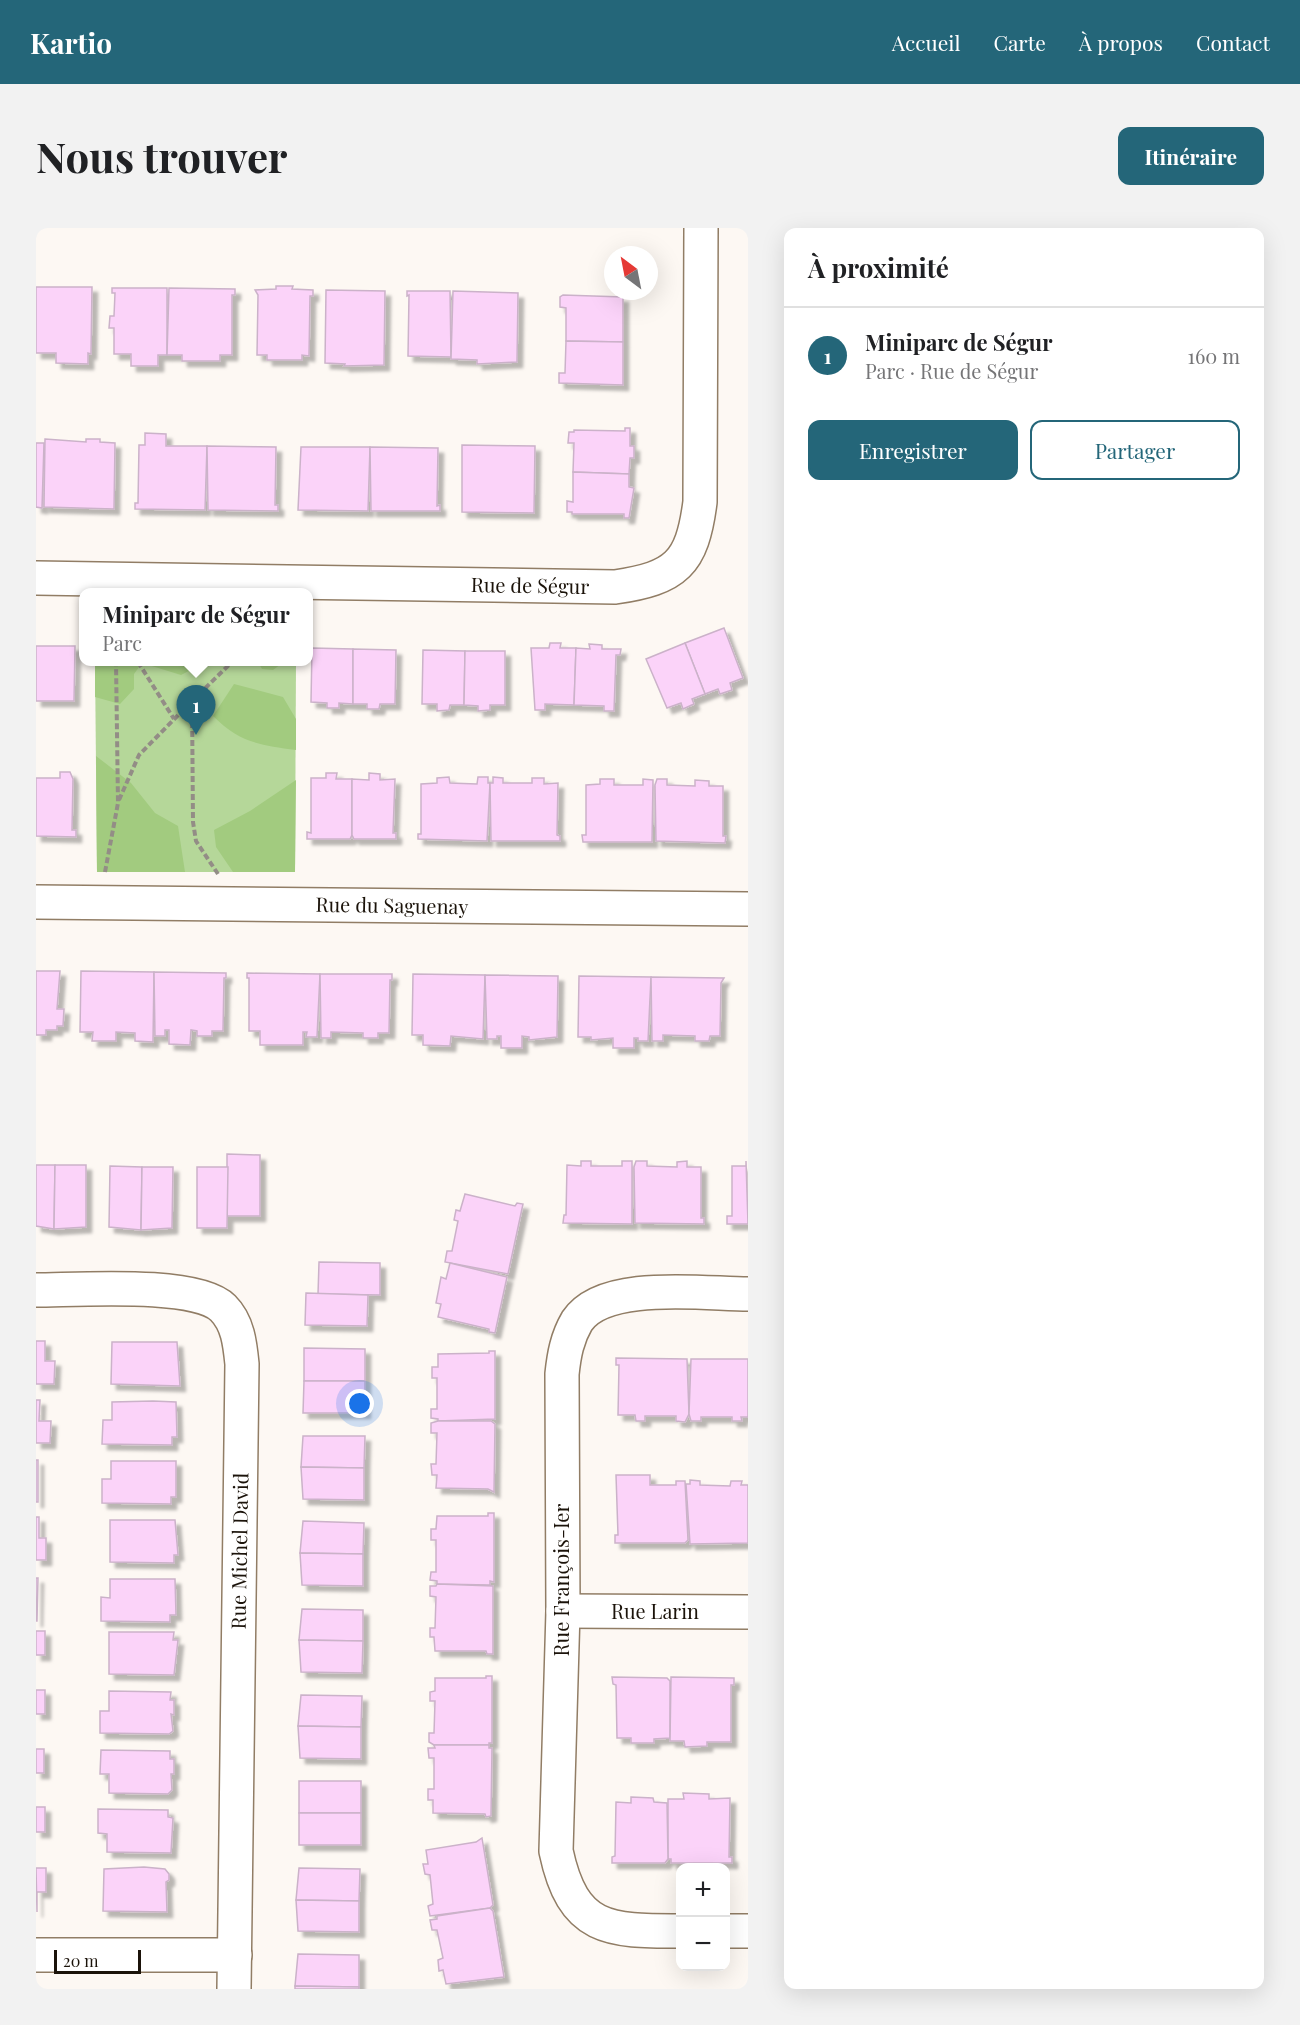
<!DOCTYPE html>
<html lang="fr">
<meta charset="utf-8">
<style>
:root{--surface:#fff;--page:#f2f2f2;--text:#202124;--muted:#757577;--line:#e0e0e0;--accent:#246679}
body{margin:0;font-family:"Playfair Display",serif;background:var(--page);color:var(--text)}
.controls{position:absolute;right:18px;bottom:18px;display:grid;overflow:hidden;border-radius:12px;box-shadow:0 6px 24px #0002}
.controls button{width:54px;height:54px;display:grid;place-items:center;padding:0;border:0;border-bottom:2px solid var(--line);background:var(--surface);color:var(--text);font:30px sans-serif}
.compass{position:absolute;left:568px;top:18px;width:54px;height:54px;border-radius:50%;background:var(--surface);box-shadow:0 6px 24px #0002;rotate:328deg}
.scale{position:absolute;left:18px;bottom:15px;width:87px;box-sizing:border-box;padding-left:6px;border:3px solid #1b130a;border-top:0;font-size:16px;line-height:21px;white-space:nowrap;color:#1b130a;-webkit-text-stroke:4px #fff;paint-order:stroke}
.you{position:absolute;left:324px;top:1176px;width:21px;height:21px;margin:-15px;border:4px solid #fff;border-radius:50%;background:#1a73e8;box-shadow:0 0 0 9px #1a73e833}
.badge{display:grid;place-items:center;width:39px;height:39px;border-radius:50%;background:var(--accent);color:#fff;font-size:20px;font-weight:700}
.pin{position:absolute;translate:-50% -50px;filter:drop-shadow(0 2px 3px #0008)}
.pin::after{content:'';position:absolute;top:32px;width:21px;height:18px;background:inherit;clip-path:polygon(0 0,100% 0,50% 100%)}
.popup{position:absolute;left:43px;top:360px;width:234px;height:78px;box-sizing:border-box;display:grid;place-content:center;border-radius:12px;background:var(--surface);filter:drop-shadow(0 2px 4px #0005);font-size:20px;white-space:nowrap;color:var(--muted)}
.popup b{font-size:22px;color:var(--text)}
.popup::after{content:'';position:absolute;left:50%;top:100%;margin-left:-12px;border:12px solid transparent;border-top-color:var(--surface)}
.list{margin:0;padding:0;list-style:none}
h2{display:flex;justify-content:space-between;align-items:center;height:78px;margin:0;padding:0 24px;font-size:26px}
h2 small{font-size:20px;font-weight:400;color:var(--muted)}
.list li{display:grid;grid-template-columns:39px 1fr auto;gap:18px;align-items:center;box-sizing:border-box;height:96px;padding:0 24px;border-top:2px solid var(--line)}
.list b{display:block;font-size:22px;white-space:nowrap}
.list p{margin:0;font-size:20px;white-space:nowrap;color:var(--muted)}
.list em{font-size:20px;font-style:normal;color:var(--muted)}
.actions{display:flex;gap:12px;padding:18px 24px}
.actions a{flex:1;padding:14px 0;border:2px solid var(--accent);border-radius:12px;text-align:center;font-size:21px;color:var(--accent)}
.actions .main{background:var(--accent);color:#fff}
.map{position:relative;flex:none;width:712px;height:1761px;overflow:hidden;border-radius:12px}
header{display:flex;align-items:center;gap:36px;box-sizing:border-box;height:84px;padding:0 30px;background:var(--accent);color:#fff}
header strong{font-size:28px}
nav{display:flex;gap:33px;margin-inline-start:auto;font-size:21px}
.intro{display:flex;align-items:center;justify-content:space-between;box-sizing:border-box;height:144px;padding:0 36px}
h1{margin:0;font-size:42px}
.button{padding:15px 27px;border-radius:12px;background:var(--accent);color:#fff;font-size:21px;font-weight:700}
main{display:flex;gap:36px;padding:0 36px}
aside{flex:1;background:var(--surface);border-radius:12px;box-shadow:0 6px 24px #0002}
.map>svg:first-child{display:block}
.green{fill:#b5d799}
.forest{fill:#a2cb7f}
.building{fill:#fbd3f9;stroke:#cbb2c9;stroke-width:1.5;filter:url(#shadow)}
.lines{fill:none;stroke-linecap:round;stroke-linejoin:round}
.minor-casing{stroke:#917d65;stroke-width:36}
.path{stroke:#938d86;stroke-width:4;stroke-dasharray:6 3;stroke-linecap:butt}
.minor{stroke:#fff;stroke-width:33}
.labels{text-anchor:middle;stroke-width:4.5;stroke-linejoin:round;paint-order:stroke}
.street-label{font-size:20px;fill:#1b130a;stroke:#fff}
</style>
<header>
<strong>Kartio</strong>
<nav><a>Accueil</a><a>Carte</a><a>À propos</a><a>Contact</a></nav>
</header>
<div class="intro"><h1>Nous trouver</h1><a class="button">Itinéraire</a></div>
<main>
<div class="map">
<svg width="712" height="1761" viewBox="0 0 712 1761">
<defs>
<filter id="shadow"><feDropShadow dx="5.5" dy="5.5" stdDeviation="1.5" flood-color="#0004"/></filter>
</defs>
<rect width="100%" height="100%" fill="#fdf8f3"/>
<!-- green -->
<path class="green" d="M59 434H260L259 644H61Z"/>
<!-- forest -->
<g class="forest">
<path d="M59 434H170L145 447 106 435 98 446V461L84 476 59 469Z"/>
<path d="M222 434H248L237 442 226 441Z"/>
<path d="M198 456 247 469 260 491V522C224 517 204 515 177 488Z"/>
<path d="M60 528 95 555 119 585 142 598 149 644H61Z"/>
<path d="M260 552 259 644H197L180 619 178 602 214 583Z"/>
</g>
<!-- building -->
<g class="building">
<path d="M240 58H257L256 61 277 62V68H274L273 128 266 127V132H231V127H221L222 67 219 62 240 61Z"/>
<path d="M0 59H56L55 126 52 125V136L20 135V125H0Z"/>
<path d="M76 60H131V127H122V138H95V126H78V100H73L74 88H78L79 65H76Z"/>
<path d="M133 60 199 61V67H196V127H184V133H146V127H131Z"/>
<path d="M290 62 349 63 348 137 308 138 309 136 289 135Z"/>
<path d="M371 63H414L415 129 372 128 373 67 371 68Z"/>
<path d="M417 63 482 65 481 134 441 136V132L415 131Z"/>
<path d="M527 67 587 69V114L530 113V80L524 79V69Z"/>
<path d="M530 113 587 114V157L523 155V145H529Z"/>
<path d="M589 200H594V218H598V230H594L593 246 537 244 538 215H532L533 204H538V202L589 203Z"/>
<path d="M109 205 130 206V218H171L169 282 99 281V275H102L103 217H109Z"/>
<path d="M9 211 50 214V211H64V214L79 215 78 281 8 279Z"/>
<path d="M0 215H8L6 280 0 279Z"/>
<path d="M426 217 499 218 498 285 426 284Z"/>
<path d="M171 218 240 219 239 277H242V283L172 282Z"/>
<path d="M265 219H334L332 283 262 282Z"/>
<path d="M334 219 402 220 401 278 404 277V283H335Z"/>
<path d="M537 244 593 246V259L598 260 593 290H588V286H536V284H531V273L537 274Z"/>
<path d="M688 400 707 450 694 455 696 462 684 466 682 461 669 466 649 415Z"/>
<path d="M514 415H525L524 420H540L538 477 509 476V482H499L495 420H513Z"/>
<path d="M649 415 669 466 656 471 658 476 647 481 645 475 631 480 610 431Z"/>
<path d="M553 416 566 417V421H585L584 427H580L578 483H568V478L538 477 540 420 554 421Z"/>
<path d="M0 418H39L38 473H0Z"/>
<path d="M276 420 317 421V476L303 475V480H291V475L275 474Z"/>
<path d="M317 421 360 422 359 476H344L343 481H331V476H317Z"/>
<path d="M387 422 429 423 428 477H414L413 482 401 483V476H386Z"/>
<path d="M429 423H469V477H454V482L442 483V478L428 477Z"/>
<path d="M24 544H34L37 551 36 602H40V609L0 608V550H24Z"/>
<path d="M290 545H301L300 551H316V607L314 611H271V604L275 605V550H290Z"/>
<path d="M333 545 344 546V552L359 551 357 605H360V611H318L316 607V551L333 552Z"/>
<path d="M413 549 414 555 441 556 442 549H452V555H454L451 613 382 611V606H385V556L401 555V550Z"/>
<path d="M457 549 467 550V555H496V550H508V556L522 555 521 607 524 608V613H455L454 555H457Z"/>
<path d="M564 551H578V557H607V551L617 552 616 614H547L546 607H550V557L564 556Z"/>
<path d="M621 551H631V557L659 558V552L673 553V558H687V608H690L689 615 620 613 619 557Z"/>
<path d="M0 743H24L21 781H28L27 798H21V802H10V807H0Z"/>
<path d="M45 743 118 744 117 814 99 813V805L80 804V813H56L57 804H44Z"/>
<path d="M118 744 190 745V750H188L187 803H176V808H161V803L155 802 154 817 133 816V802H129V808H119Z"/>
<path d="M211 745 284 746 281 809H270L271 804H267V817H224V803H213V750H211Z"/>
<path d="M284 746H356V752H354L353 805H342V810H327V805L295 804V810H285Z"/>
<path d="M377 746 449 747 447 811 415 808 414 818 387 817V807H376Z"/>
<path d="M449 747 522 748 521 809 493 812V809L486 808V820H465V808H461V811H451Z"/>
<path d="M543 748 615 749 612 813H602V810H598V820H577V810L555 812V809H542Z"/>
<path d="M615 749 688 750 685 755 684 808H674L673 813H659V808L627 807V813H616Z"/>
<path d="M191 926 224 927V988H191Z"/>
<path d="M545 933H555V938H586V933H596V996L527 995 528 987H530L531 937 545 938Z"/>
<path d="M600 933H611V938L641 939V934L651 933V939H665V990H668V996L599 995 598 939Z"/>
<path d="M710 933 712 996H691V988H696V938H710Z"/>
<path d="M0 937H19L18 1001 0 998Z"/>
<path d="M19 937H50V999L18 1001Z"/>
<path d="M74 938 106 939 105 1002 73 999Z"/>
<path d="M106 939H137L136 1000 105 1002Z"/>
<path d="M161 939H192L191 1000H161Z"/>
<path d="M429 966 479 978 481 975 487 976 472 1046 409 1034 411 1023H416L422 993 418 992 420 982 424 983Z"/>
<path d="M283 1034 344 1035V1067L282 1066Z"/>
<path d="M414 1035 471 1049 459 1105 453 1104V1101L402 1089 405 1076 400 1075 405 1049 410 1051Z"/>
<path d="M270 1065 332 1067 331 1098 269 1097Z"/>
<path d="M0 1113H9V1133H19L18 1156H0Z"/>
<path d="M76 1114H141L144 1158 75 1156Z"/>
<path d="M268 1120 329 1121V1153H268Z"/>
<path d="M453 1123H459V1191L402 1193V1191L395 1190V1181H401V1150H396V1139H402V1126L453 1125Z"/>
<path d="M580 1130 651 1131 653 1186 649 1194 640 1193V1188H609V1193H600L599 1187H582L583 1137H580Z"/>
<path d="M655 1131H712V1189H705L706 1193H696V1189H665V1193H655L653 1186Z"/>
<path d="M268 1153H329V1185H267Z"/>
<path d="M0 1172H4L3 1193H15L14 1215H0Z"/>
<path d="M117 1173 140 1174 141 1209H136V1217L66 1216 67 1192H76V1174Z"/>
<path d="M402 1193H455L459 1196 458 1264 452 1261 400 1260 401 1247H396L395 1236H400L401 1205H395V1195Z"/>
<path d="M267 1208H329L328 1240 265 1239Z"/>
<rect x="0" y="1232" width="2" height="42"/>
<path d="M75 1233H140V1269H135V1276L66 1275V1251H75Z"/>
<path d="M265 1239 328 1240V1272L267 1271Z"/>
<path d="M580 1247H614V1257H640V1253H649L652 1312 649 1315H579V1307H582Z"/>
<path d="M654 1252 664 1253V1257L694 1258 695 1253H706L705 1257H712V1315L654 1316 650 1256H654Z"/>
<path d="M452 1285H458V1354L454 1353V1357L401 1356V1353L394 1352 395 1344H400V1312H395V1301H400L401 1288H452Z"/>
<path d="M0 1289H3V1310H10V1332H0Z"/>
<path d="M74 1292H139L142 1327H138V1335L74 1334Z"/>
<path d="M267 1293 328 1295 327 1326 264 1325Z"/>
<path d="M264 1325 327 1326V1358L266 1357Z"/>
<path d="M0 1350H2L1 1393H0Z"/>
<path d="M74 1351H139L140 1387H134V1394L65 1393V1369L74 1370Z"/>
<path d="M401 1356 457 1358V1426H451L450 1423H399L398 1409H394V1400H399L400 1369 394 1368V1358H400Z"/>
<path d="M266 1381 327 1382V1413L263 1412Z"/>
<rect x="0" y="1403" width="9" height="24"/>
<path d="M73 1404H138L137 1412H142L138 1447 73 1446Z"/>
<path d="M263 1412 327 1413 326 1445 265 1444Z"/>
<path d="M450 1448H456V1515H453V1517H398L393 1514V1505H398L399 1473H394V1464L399 1463V1450H450Z"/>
<path d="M576 1449 631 1450 634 1453V1510L618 1511V1515H595V1510H581L580 1457 577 1456Z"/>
<path d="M635 1449 698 1450V1457H695V1514H671V1518L649 1519 648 1513H634Z"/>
<rect x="0" y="1462" width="9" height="24"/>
<path d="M73 1463 135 1464 134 1472H138V1487L135 1486 137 1503 133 1506 64 1505V1483H73Z"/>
<path d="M265 1467 326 1468 325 1499 262 1498Z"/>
<path d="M262 1498 325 1499V1531L264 1530Z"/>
<path d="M398 1517H453V1520H456L455 1588 450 1589 449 1586 397 1585V1572H392V1561H398V1530H393L392 1520H399Z"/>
<rect x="0" y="1521" width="8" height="24"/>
<path d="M65 1522 134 1523V1531H138V1546H135L136 1562 132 1566 73 1565V1546H64Z"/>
<rect x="263" y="1553" width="62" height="32"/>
<path d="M647 1565 673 1566V1571L694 1570 693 1629H696V1635H635V1631H632V1571H648Z"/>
<path d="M595 1569 617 1570 618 1574 631 1575 632 1631 629 1635H576V1629L579 1628 580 1574 595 1575Z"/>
<rect x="0" y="1579" width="9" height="25"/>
<path d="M62 1581 132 1582V1589L137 1590 135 1625 71 1624V1606L62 1605Z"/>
<rect x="263" y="1585" width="62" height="32"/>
<path d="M446 1610 457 1677 454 1680 394 1688 392 1678 397 1676 394 1647 389 1646 387 1636H392L390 1622 440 1614Z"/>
<path d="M108 1639 129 1641 133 1646V1652L130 1654 131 1684 67 1683 68 1641Z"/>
<path d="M0 1640H10V1664H1V1684Z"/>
<path d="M263 1640 324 1641 323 1673 260 1672Z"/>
<path d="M260 1672 323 1673V1704L262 1703Z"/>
<path d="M454 1680 457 1683 468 1749 410 1756 407 1742 403 1743 402 1732 407 1730 401 1702H396L394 1692 401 1691V1688Z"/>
<path d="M262 1726 323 1727V1759L259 1758Z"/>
<path d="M259 1758 323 1759V1761H259Z"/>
</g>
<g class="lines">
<defs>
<g id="minor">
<path d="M0 350 579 359C640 350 656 336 664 274L665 0"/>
<path d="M0 674 712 681"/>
<path d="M0 1062C40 1062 160 1053 187 1080 202 1095 204 1116 206 1136L198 1761"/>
<path d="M527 1383 712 1384"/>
<path d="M644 1703C572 1703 537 1703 520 1623L527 1383 526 1146C528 1127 531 1110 541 1093 568 1052 668 1066 712 1066"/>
<path d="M690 1703H712"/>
<path d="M0 1727H199"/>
</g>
</defs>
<!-- minor casing -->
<use href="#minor" class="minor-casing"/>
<!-- path -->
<g class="path">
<path d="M102 434 138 491"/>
<path d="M83 572 103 527 156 473"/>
<path d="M69 644 82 575 80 434"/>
<path d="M182 646 160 613 157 594 156 473 196 434"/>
</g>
<!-- minor -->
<use href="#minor" class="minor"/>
</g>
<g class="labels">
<!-- street labels -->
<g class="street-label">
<text transform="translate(494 358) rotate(1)" y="7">Rue de Ségur</text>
<text transform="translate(356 678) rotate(1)" y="7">Rue du Saguenay</text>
<text transform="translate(204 1323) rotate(-89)" y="7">Rue Michel David</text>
<text transform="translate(526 1352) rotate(-90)" y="7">Rue François-Ier</text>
<text x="619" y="1391">Rue Larin</text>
</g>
</g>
</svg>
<div class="controls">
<button>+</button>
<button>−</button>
</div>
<svg class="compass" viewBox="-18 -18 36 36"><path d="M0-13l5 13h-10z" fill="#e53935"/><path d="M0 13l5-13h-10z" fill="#757577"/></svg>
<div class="scale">20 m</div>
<div class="you"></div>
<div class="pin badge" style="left:160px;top:507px">1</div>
<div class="popup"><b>Miniparc de Ségur</b>Parc</div>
</div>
<aside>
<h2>À proximité<small></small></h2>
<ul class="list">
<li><span class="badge">1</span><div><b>Miniparc de Ségur</b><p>Parc · Rue de Ségur</p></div><em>160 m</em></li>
</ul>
<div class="actions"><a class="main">Enregistrer</a><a>Partager</a></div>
</aside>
</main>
